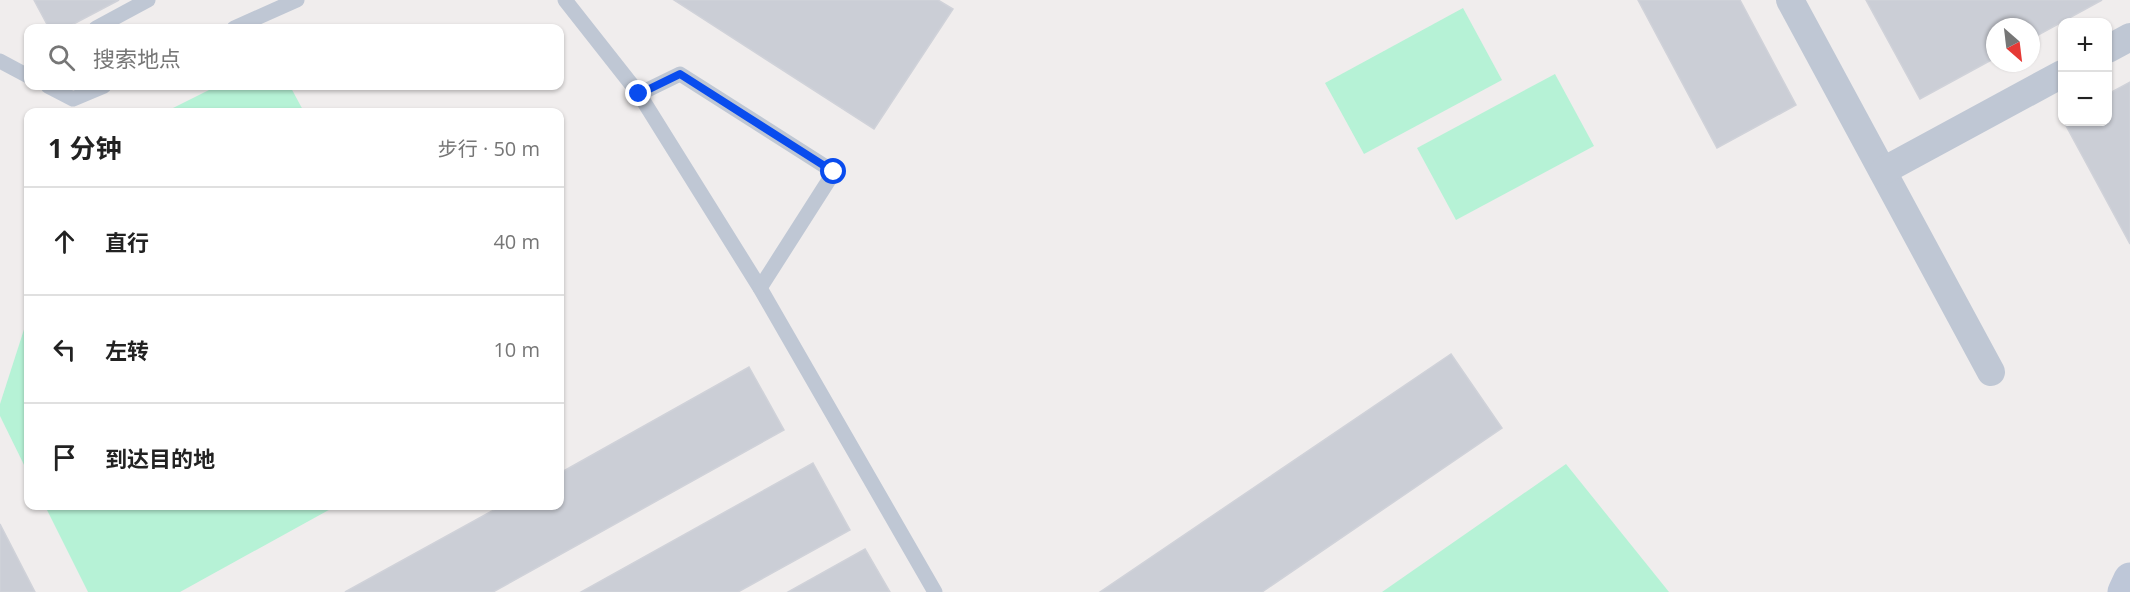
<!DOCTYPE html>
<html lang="zh">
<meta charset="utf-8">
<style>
:root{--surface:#fff;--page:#f2f2f2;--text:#222;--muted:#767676;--line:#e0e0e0}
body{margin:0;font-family:"Open Sans","Noto Sans SC",sans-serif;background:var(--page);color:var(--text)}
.controls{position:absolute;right:18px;top:18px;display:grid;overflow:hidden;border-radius:12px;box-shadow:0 2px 4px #0004}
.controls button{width:54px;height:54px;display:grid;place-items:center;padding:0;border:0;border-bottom:2px solid var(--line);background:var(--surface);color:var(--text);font:30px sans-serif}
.compass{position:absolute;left:1986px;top:18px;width:54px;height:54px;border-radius:50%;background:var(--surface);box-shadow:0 2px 4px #0004;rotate:152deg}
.stop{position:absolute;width:18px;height:18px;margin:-14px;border:4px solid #094cee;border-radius:50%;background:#fff}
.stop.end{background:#094cee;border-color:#fff;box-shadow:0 2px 6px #0008}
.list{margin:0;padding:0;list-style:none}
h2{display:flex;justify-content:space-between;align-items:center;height:78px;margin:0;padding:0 24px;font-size:26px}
h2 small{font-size:20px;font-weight:400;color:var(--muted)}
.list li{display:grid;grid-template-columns:39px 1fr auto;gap:18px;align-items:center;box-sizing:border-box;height:108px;padding:0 24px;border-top:2px solid var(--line)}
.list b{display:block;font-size:22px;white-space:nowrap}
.list em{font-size:20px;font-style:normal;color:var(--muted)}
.icon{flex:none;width:33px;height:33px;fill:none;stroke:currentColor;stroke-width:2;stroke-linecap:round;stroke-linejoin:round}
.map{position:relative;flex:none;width:2130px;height:592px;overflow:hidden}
.search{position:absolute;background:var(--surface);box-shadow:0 2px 4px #0004;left:24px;top:24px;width:540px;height:66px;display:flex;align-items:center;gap:15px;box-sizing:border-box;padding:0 21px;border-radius:12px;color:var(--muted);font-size:22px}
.panel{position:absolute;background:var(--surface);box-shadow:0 2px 4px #0004;left:24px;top:108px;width:540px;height:402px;border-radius:12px}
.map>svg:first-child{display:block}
.green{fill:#b6f2d6}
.building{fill:#cbced6;stroke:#d0d2d9;stroke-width:1.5}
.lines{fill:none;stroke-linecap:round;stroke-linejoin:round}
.lane{stroke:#bfc7d4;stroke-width:15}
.street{stroke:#bfc7d4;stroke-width:28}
.secondary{stroke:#bec7d8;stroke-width:33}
.route{stroke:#094cee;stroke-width:8}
</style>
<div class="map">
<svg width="2130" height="592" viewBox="0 0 2130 592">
<rect width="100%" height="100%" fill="#f0eded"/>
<!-- green -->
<g class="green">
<path d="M1463 8 1502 80 1364 154 1325 83Z"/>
<path d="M1555 74 1594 146 1456 220 1417 148Z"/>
<path d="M217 86H290L304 112H165Z"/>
<path d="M28 317V473L0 416V404Z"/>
<path d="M1566 464 1669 592H1382Z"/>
<path d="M45 506H336L180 592H88Z"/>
</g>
<!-- building -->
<g class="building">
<path d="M34 0H119L66 28H49Z"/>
<path d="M674 0H938L953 9 874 129Z"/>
<path d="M1638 0H1740L1796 105 1717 148Z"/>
<path d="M1866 0H2102L2031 39V27H1995V58L1920 99Z"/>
<path d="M2130 82V244L2064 122H2108V94Z"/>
<path d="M1451 354 1502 428 1262 592H1100Z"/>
<path d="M749 367 784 430 493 592H345L501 506H560V473Z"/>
<path d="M813 463 850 530 738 592H581Z"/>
<path d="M0 524 35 592H0Z"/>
<path d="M865 549 890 592H788Z"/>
</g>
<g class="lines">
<!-- lane -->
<g class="lane">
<path d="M565 0 639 94 760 288 935 592"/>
<path d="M96 28 148 0"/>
<path d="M234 28 297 0"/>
<path d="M0 61 28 76"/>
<path d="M48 86 73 99 104 86"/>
<path d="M639 94 680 74 834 172 760 288"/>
</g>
<!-- street -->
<g class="street">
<path d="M1790 0 1991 372"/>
<path d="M2108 49 2130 37"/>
<path d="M1883 171 2062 74"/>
</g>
<!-- secondary -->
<path class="secondary" d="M2124 592 2130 579"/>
</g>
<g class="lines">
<!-- route -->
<path class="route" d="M639 94 680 74 834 172"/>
</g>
</svg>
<div class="controls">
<button>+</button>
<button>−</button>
</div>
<svg class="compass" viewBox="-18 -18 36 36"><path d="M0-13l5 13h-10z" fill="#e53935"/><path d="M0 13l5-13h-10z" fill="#767676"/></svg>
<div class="stop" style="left:834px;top:172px"></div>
<div class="stop end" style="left:639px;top:94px"></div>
<div class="search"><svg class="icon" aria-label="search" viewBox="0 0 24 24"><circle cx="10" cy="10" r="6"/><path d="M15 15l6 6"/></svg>搜索地点</div>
<section class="panel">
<h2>1 分钟<small>步行 · 50 m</small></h2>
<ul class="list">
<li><svg class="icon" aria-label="ahead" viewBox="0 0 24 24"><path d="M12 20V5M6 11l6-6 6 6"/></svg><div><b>直行</b></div><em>40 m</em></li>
<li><svg class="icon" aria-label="left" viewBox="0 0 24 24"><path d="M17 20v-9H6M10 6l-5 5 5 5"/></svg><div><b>左转</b></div><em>10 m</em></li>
<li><svg class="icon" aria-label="arrive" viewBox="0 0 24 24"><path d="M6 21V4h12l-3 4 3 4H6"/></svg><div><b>到达目的地</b></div></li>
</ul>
</section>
</div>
